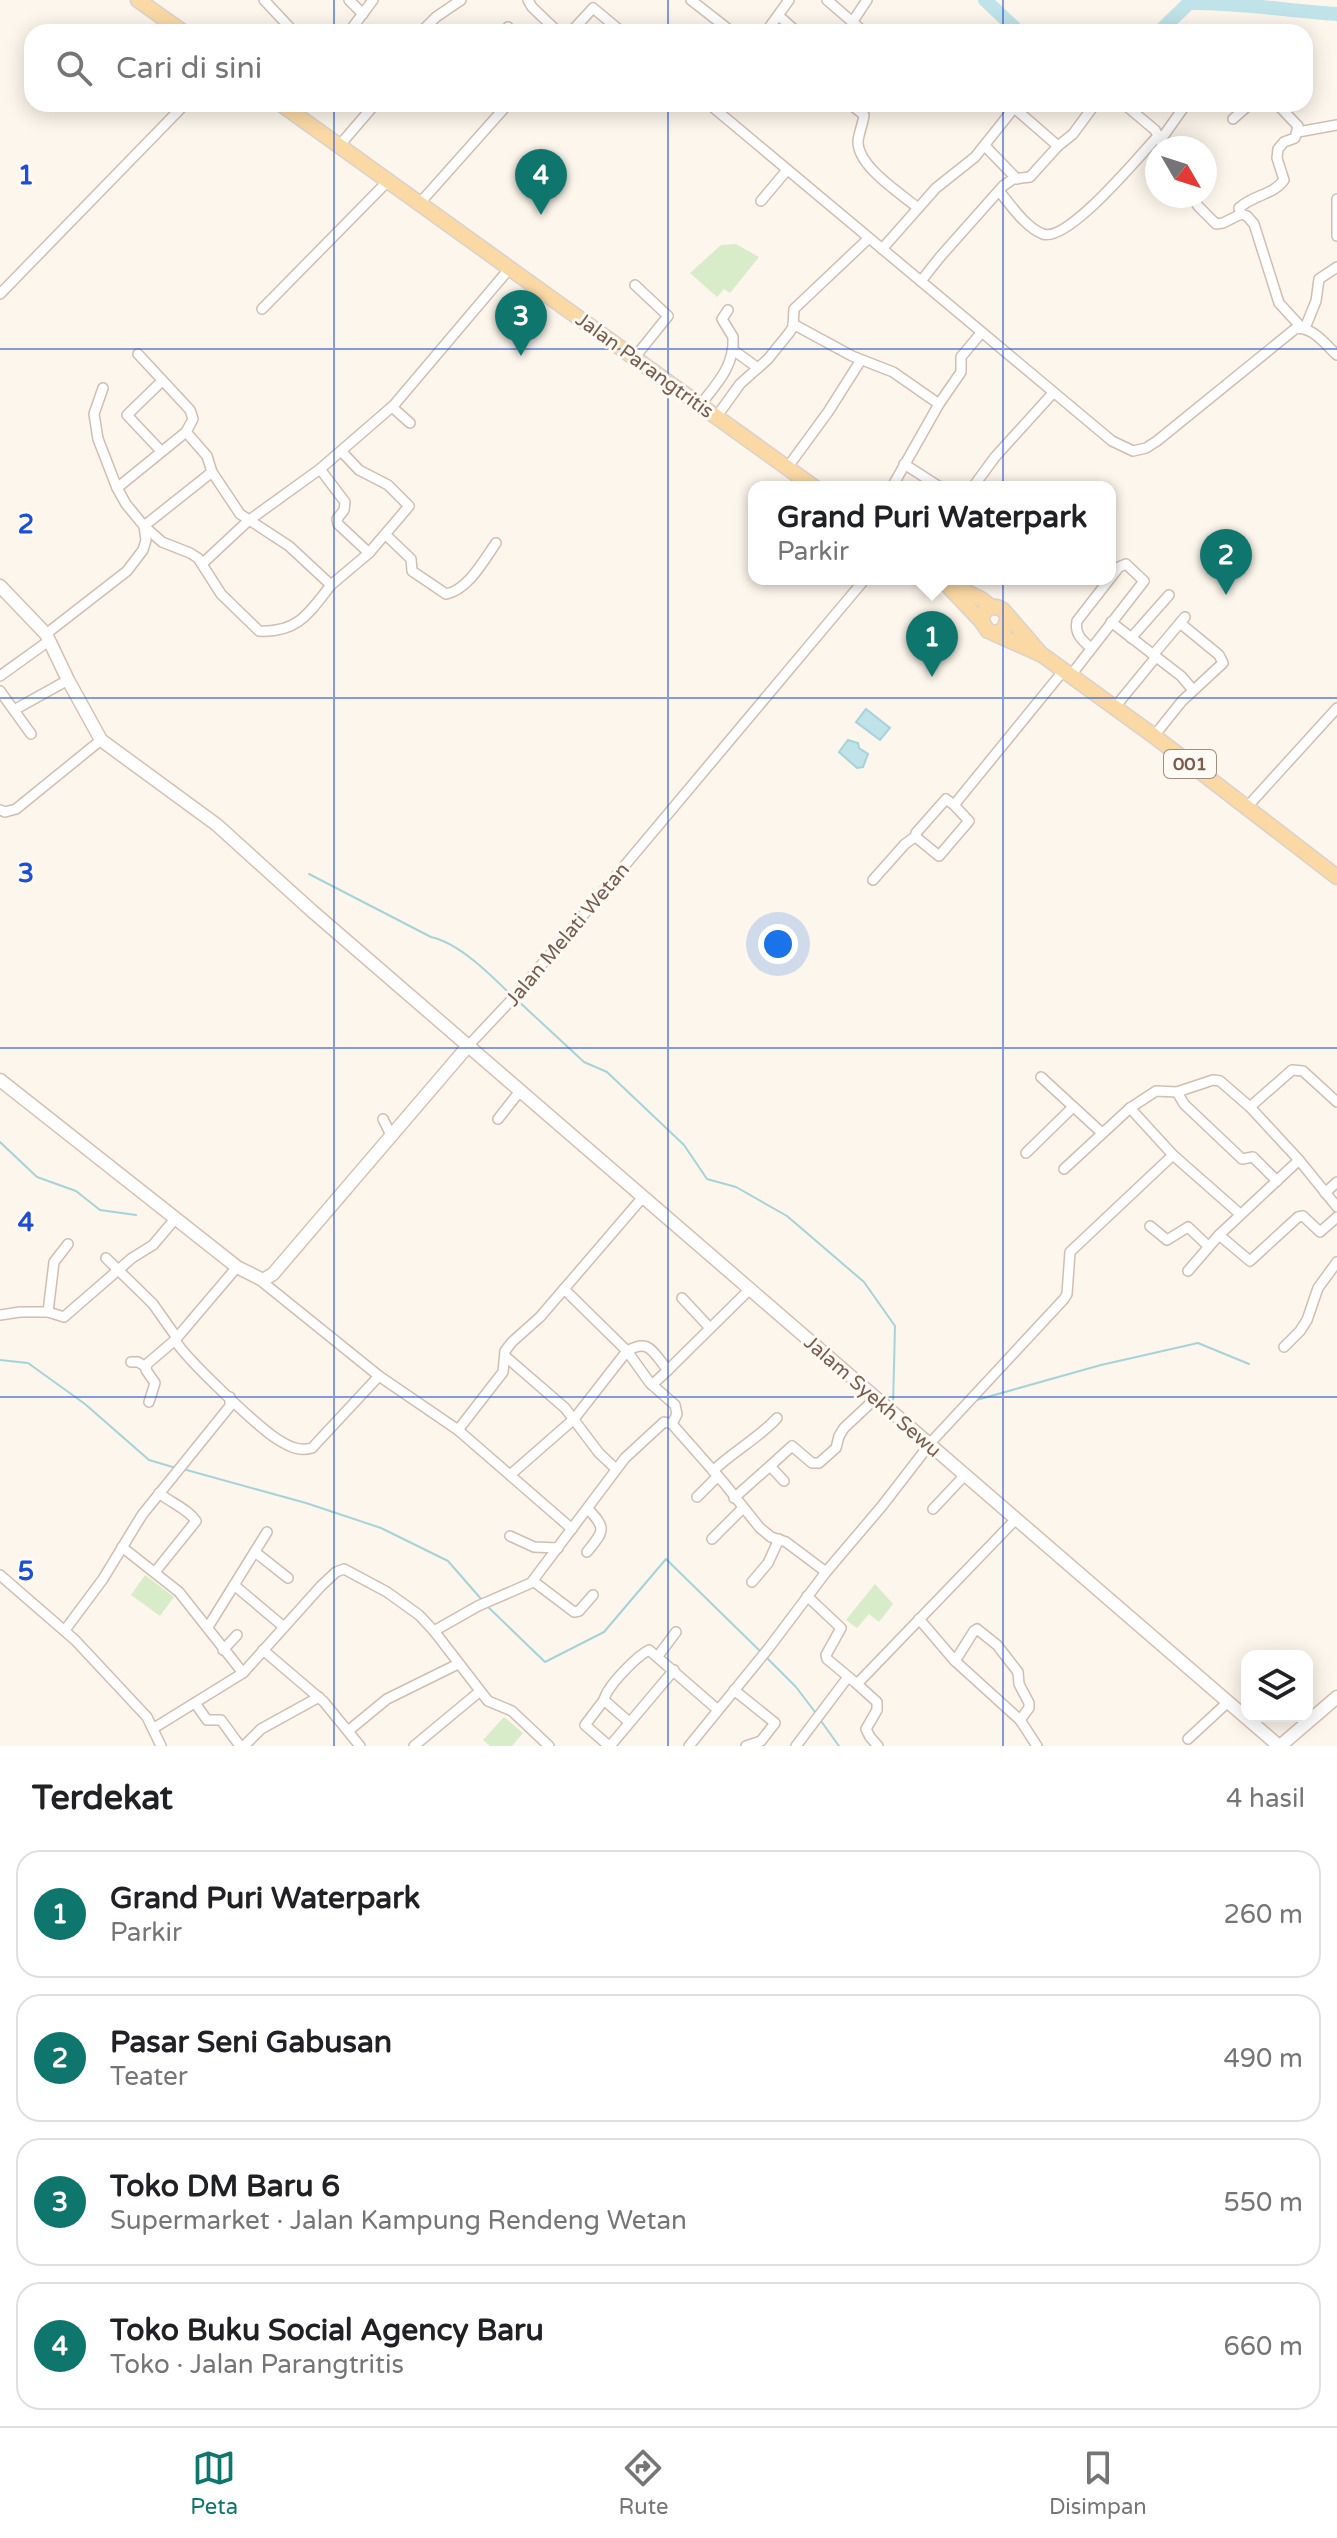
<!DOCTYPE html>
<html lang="id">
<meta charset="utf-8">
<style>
:root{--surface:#fff;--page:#f2f2f2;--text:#202124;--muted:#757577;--line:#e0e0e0;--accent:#0f766e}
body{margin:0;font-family:"Varela Round",sans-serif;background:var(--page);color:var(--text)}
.controls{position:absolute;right:24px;bottom:24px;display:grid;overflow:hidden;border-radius:16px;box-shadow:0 4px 20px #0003}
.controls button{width:72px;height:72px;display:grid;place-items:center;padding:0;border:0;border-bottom:2px solid var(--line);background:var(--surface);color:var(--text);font:40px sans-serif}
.compass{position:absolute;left:1145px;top:136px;width:72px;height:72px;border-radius:50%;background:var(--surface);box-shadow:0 4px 20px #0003;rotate:129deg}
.you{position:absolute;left:778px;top:944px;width:28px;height:28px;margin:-20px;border:6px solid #fff;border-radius:50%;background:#1a73e8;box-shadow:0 0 0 12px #1a73e833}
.badge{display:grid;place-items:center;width:52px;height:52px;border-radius:50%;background:var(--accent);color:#fff;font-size:26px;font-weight:700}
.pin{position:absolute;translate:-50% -66px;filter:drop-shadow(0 2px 4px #0008)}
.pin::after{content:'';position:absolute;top:42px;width:28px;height:24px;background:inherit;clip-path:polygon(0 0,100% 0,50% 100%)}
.popup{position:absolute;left:748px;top:481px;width:368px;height:104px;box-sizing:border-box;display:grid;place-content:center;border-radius:16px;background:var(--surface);filter:drop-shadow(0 2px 6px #0005);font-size:26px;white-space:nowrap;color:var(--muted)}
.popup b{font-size:30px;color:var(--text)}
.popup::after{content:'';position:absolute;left:50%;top:100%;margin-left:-16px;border:16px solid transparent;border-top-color:var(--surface)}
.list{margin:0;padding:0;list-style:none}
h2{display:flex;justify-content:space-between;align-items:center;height:104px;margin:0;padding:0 32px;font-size:34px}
h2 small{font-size:26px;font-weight:400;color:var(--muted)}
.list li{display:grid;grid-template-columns:52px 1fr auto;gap:24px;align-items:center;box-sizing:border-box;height:128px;margin:0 16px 16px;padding:0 16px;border:2px solid var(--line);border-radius:24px}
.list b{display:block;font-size:30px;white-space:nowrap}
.list p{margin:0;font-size:26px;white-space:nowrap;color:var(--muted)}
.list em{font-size:26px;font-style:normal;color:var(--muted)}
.icon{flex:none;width:44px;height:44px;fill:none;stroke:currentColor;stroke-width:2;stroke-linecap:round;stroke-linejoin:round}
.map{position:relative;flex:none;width:1337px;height:1746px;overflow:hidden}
.search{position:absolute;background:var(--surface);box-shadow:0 4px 20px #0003;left:24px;right:24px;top:24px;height:88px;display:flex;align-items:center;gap:20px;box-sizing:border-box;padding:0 28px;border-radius:24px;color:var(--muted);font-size:30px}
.sheet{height:680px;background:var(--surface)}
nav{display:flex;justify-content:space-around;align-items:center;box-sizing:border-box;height:112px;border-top:2px solid var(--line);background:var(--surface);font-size:22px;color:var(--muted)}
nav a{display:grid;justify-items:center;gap:4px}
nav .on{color:var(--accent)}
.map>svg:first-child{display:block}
.green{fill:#d8ecc9}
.water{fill:#bfe3e8;stroke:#a5d3da;stroke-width:2}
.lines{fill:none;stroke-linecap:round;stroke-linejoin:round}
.stream{stroke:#a5d3da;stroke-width:2}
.river{stroke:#bfe3e8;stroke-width:14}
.street-casing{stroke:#d1beb0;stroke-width:12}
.secondary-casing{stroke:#d6c0b0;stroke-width:15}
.primary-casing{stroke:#dad1cd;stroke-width:17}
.street{stroke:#fff;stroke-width:9}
.secondary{stroke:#fff;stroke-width:12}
.primary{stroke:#fbd9a5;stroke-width:14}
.grid{fill:none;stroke:#1d4ed8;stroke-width:2;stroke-opacity:0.55}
.labels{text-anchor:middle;stroke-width:6;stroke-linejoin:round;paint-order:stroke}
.shield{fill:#fffaf3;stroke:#a28b7f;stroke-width:2}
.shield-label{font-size:18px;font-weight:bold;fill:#7a5c4d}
.street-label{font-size:20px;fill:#7a5c4d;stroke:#fffaf3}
.grid-label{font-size:26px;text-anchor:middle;font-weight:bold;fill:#1d4ed8;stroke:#fffaf3;stroke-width:6;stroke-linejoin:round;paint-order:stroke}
</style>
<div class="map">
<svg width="1337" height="1746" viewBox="0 0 1337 1746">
<rect width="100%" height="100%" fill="#fdf6ec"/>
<!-- green -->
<g class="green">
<path d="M736 244 759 257 730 293 724 289 717 297 690 273 721 245Z"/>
<path d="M145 1575 174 1597 160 1616 131 1595Z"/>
<path d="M875 1584 893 1604 879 1622 869 1614 857 1628 846 1620Z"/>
<path d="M504 1717 523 1733 512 1746H490L483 1740Z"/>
</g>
<!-- water -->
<g class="water">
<path d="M866 709 890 728 880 740 856 722Z"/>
<path d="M848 740 858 743 859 748 868 754 863 767 857 768 839 752Z"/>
</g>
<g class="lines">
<!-- stream -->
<g class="stream">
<path d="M309 874 431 937C459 943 491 975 511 995"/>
<path d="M516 999 584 1062 607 1072 684 1145 707 1179 736 1187 787 1216 864 1282 895 1326 893 1407"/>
<path d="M0 1142 37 1177 76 1191 100 1210 136 1215"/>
<path d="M0 1360 28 1363 85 1404 149 1460 176 1468"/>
<path d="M973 1401 1101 1365 1198 1343 1249 1364"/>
<path d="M183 1469 306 1503 381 1528 448 1561 482 1600"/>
<path d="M486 1605 545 1662 604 1632 666 1559 762 1653"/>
<path d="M766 1657 796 1687 815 1712"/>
<path d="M821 1721 839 1746"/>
</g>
<!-- river -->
<g class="river">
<path d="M985 0 1019 32"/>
<path d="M1159 32 1189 3C1239 2 1287 11 1337 14"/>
</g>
<defs>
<g id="street">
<path d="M264 0 294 32"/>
<path d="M349 0 363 14"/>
<path d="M528 0 532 7 558 32"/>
<path d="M691 0 732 32"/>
<path d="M827 0 864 32"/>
<path d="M779 16 797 32"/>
<path d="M853 21 867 0"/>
<path d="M508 27 512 32"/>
<path d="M349 32 373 0"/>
<path d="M421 32 436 17 461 0"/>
<path d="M571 32 593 8 622 32"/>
<path d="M766 32 789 0"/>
<path d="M709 104 1112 441 1133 451 1146 448 1157 441 1295 329C1311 325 1325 344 1337 355"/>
<path d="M850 104 864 115C863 124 859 132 858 141 857 166 900 193 918 208"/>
<path d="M1124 104 1155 130 1165 148"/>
<path d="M1012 106 1058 146 1073 134 1095 104"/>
<path d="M1233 119 1250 104"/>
<path d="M1298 132 1337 125"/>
<path d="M1160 141 1186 104"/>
<path d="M339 146 375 104"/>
<path d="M985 146 1017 179"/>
<path d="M999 191C1010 204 1026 228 1043 234 1068 243 1139 156 1158 136"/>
<path d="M1193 196 1198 206 1216 224 1223 223 1241 214 1247 216 1254 224 1279 303 1301 327"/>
<path d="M1337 199V236"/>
<path d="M761 201 787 170"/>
<path d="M419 204 508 104"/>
<path d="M1241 214 1239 208C1253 195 1273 195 1284 180L1277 158 1278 149 1284 142 1295 138 1298 126 1277 104"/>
<path d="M882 249 936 188 975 157 1014 108"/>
<path d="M921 281 940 257 1003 186 1013 179 1030 177 1058 146"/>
<path d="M635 285 668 316 635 357"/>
<path d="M0 294 185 104"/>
<path d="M262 309 388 181"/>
<path d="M793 324 852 356 893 372 939 404"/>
<path d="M1305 328 1316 301 1319 279 1337 267"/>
<path d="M733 350 758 368"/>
<path d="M700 405C717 384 735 365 733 337L722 319 728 310"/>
<path d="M392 407 410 423"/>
<path d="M717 416 740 384 768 359 789 333 793 327 794 309 869 238"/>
<path d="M186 432 207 456 212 472 240 514 289 546 331 585C309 613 298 633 259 631L221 594 198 558 190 553 162 542 144 526 212 472"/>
<path d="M161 451 127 415 162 381"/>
<path d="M904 464 940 487"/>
<path d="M787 468 828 412 861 360"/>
<path d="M320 469 345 502 344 510 337 519 338 524 369 553"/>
<path d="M892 487 939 404 961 372V357L981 333"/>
<path d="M973 487 995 457 1053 393"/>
<path d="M117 488 186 432 193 419 190 410 138 354"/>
<path d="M386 535 411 559 412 571 446 594C468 590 484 560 496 543"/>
<path d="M202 564 248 521 320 469 394 405 510 268"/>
<path d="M331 585 369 553 409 506 388 485 359 470 341 451"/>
<path d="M1111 622 1181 676 1193 690"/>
<path d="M46 634 127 571 143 550 146 540 144 526 126 504 117 488 98 439 94 414 103 388"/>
<path d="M1131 638 1169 595"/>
<path d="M1153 655 1185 617"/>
<path d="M1071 675 1144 581 1126 564 1119 567 1077 621C1074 634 1083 641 1091 648"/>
<path d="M0 676 50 640"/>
<path d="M0 691 31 734"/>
<path d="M1115 707 1156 657"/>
<path d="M14 710 68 680"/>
<path d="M1154 736 1182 701 1223 663 1219 655 1180 623"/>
<path d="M954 805 969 821 939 856 917 838 916 833 946 799 954 805 1064 670"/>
<path d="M1247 807 1337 708"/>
<path d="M0 810 5 812 16 809 101 740"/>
<path d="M873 880 905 844 916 836"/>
<path d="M468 1046 517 994 865 579"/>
<path d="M1041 1077 1102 1133"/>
<path d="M1177 1092 1184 1104 1242 1159 1253 1157 1277 1181"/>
<path d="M1250 1107 1292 1070 1303 1071 1337 1102"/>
<path d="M383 1119 391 1135"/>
<path d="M498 1119 520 1091"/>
<path d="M1026 1153 1073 1107"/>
<path d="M1064 1169 1130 1108"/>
<path d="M1325 1193 1337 1182"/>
<path d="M1240 1214 1173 1155 1130 1108 1156 1091 1177 1092 1213 1080 1220 1081 1250 1107 1299 1160"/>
<path d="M1150 1226 1167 1240 1188 1227 1208 1246"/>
<path d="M1219 1235 1250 1261 1298 1217 1303 1216 1320 1232 1337 1217"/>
<path d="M106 1258 153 1304 177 1338"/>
<path d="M237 1267 175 1340C184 1357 259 1428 277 1439 288 1446 299 1452 312 1448L379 1376"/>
<path d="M1188 1271 1219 1235 1299 1160 1337 1207"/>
<path d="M260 1280 379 1376 458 1430 503 1372 505 1351 512 1342 540 1317 643 1197"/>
<path d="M564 1289 627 1351 650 1383 675 1405 677 1414 672 1424"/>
<path d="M682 1298 710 1328"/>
<path d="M48 1312 54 1262 68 1244"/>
<path d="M0 1315 20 1312H48L64 1317 132 1258 153 1245 175 1219"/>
<path d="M1284 1347 1300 1331 1307 1320 1318 1288 1337 1262"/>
<path d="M505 1356 565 1408 599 1453 616 1469"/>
<path d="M131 1362H138L146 1367"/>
<path d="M668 1370 750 1289"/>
<path d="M149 1402 155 1383 146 1370 147 1364 175 1340"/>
<path d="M458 1430 572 1529"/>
<path d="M770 1466 792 1446 812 1463H819L836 1448 839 1436 844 1428 876 1398"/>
<path d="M713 1471C733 1451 758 1439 777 1418"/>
<path d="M510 1475 574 1419 627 1351C650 1338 652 1352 668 1370L652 1385"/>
<path d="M697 1497 718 1476"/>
<path d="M734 1498 770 1466 784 1481"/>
<path d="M933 1509 965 1475"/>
<path d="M510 1536 534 1547 558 1548"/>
<path d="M712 1539 743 1508"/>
<path d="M122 1547 179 1592 243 1673"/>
<path d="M255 1552 288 1578"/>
<path d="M587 1552C604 1531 607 1529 588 1509"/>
<path d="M155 1572 196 1521C188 1509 171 1503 159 1493"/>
<path d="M0 1575 75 1640 147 1717 161 1746"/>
<path d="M533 1581 574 1612 579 1611 593 1595"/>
<path d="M752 1582 768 1563 779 1539"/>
<path d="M234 1585 284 1627"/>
<path d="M807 1596 841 1628 826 1655 827 1659 857 1684 1016 1519"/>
<path d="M919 1619 955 1661 1020 1720 1037 1746"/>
<path d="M208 1627 267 1532"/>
<path d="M65 1630 103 1579 142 1515 230 1406V1397"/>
<path d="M434 1631 478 1606 531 1583 625 1458 664 1422 672 1424 724 1483 760 1528 771 1537 786 1542 826 1572"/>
<path d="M223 1650 237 1635"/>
<path d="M263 1650 324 1702 360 1746"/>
<path d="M658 1656 676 1632"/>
<path d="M955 1661 974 1631 977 1629 997 1645 1018 1672 1019 1684 1029 1703V1708L1020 1720"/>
<path d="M857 1684 877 1702V1710L866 1729 870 1737 878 1746"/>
<path d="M734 1690 775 1723 761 1741 746 1746"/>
<path d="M604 1700C607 1686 637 1656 649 1650L718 1710"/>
<path d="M195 1703 207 1720H221L240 1746"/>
<path d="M154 1728 243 1673 321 1586 336 1572 344 1569 387 1592 419 1615 434 1631 488 1701 512 1711 549 1746"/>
<path d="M348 1731 387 1699 458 1664"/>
<path d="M1188 1739 1228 1702"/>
<path d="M244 1746 261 1729 319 1697"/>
<path d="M414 1746 479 1692"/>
<path d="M609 1746 585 1725 604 1700 629 1722"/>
<path d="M610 1746 674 1670"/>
<path d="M689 1746 768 1649 826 1572 882 1506 933 1440 1064 1299 1067 1294 1070 1252 1173 1155"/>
<path d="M796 1746 848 1677"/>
</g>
<g id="secondary">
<path d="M0 586 46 634 68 680 101 740 217 825 312 911 1279 1746"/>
<path d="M0 1080 237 1267 263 1280 273 1274 468 1046"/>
<path d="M1280 1746 1337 1697"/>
</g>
<g id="primary">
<path d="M138 0 183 32"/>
<path d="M281 104 814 487"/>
<path d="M941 579 981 599 991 607"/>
<path d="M947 585 982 622"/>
<path d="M1008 617 1004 629 997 633 988 631 982 622C982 609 992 603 1003 610L1041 654 1154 736 1337 877"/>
<path d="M993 633 1040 654"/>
</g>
</defs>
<!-- street casing -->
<use href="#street" class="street-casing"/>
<!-- secondary casing -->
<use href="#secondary" class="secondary-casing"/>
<!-- primary casing -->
<use href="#primary" class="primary-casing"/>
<!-- street -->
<use href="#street" class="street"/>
<!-- secondary -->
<use href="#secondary" class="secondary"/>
<!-- primary -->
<use href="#primary" class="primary"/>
</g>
<!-- grid -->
<path class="grid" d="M334 0V32M668 0V32M1003 0V32M334 104V1746M668 104V1746M1003 104V1746M0 349H1337M0 698H1337M0 1048H1337M0 1397H1337"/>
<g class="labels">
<!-- shield labels -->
<rect class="shield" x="1164" y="750" width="52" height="28" rx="6"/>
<g class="shield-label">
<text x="1190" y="770">001</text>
</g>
<!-- street labels -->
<g class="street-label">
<text transform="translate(645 365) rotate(36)" y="7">Jalan Parangtritis</text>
<text transform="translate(567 934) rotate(-50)" y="7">Jalan Melati Wetan</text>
<text transform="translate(873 1396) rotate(41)" y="7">Jalam Syekh Sewu</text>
</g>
</g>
<g class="grid-label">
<text x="26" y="184">1</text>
<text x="26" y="533">2</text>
<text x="26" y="882">3</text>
<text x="26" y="1231">4</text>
<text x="26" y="1580">5</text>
</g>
</svg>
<div class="controls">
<button><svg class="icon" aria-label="layers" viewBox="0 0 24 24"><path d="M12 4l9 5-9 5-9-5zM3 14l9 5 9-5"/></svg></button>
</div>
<svg class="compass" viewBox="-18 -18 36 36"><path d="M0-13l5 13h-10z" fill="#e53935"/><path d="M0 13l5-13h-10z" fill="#757577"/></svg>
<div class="you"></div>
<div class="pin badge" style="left:932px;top:677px">1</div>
<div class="popup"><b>Grand Puri Waterpark</b>Parkir</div>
<div class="pin badge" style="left:1226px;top:595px">2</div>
<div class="pin badge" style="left:521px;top:356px">3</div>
<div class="pin badge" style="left:541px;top:215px">4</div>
<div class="search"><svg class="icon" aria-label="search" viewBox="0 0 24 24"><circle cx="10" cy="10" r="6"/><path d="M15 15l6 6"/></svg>Cari di sini</div>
</div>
<section class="sheet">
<h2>Terdekat<small>4 hasil</small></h2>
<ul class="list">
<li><span class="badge">1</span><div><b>Grand Puri Waterpark</b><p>Parkir</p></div><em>260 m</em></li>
<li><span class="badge">2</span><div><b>Pasar Seni Gabusan</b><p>Teater</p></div><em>490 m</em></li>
<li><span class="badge">3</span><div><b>Toko DM Baru 6</b><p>Supermarket · Jalan Kampung Rendeng Wetan</p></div><em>550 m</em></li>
<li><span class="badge">4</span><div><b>Toko Buku Social Agency Baru</b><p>Toko · Jalan Parangtritis</p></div><em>660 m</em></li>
</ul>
</section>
<nav>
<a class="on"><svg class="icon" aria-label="map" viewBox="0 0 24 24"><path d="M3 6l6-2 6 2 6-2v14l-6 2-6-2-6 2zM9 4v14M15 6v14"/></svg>Peta</a>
<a><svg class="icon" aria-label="directions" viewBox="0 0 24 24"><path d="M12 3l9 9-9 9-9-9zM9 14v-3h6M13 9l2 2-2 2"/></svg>Rute</a>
<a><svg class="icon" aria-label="saved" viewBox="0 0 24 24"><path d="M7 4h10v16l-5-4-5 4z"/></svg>Disimpan</a>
</nav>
